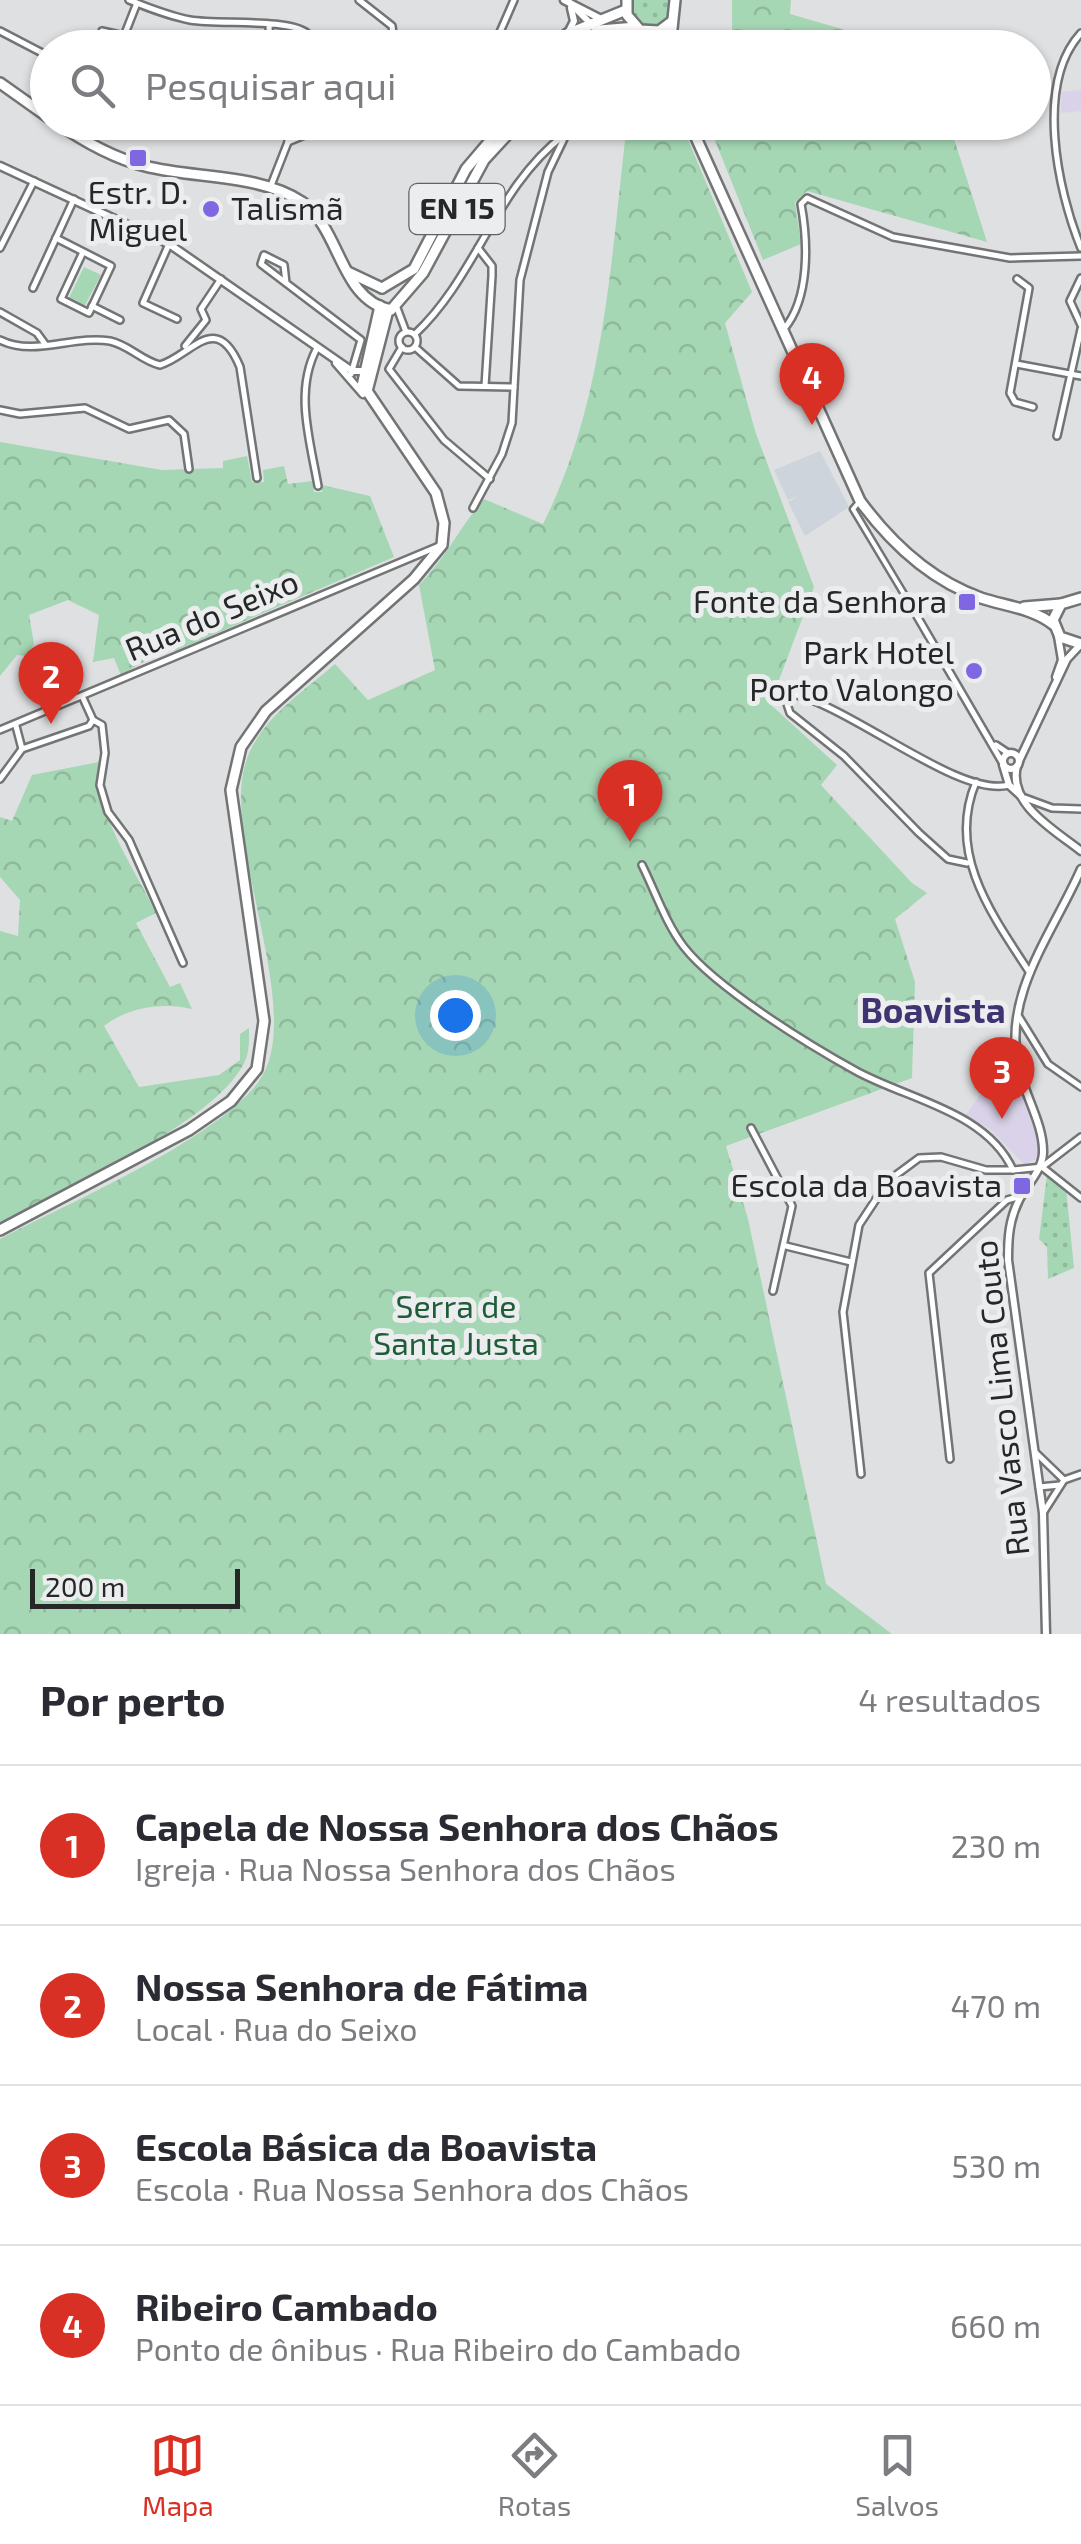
<!DOCTYPE html>
<html lang="pt">
<meta charset="utf-8">
<style>
:root{--surface:#fff;--page:#f2f2f3;--text:#2b2b33;--muted:#7c7c81;--line:#e1e1e2;--accent:#d93025}
body{margin:0;font-family:"Exo 2",sans-serif;background:var(--page);color:var(--text)}
.scale{position:absolute;left:30px;bottom:25px;width:210px;box-sizing:border-box;padding-left:10px;border:5px solid #262727;border-top:0;font-size:28px;line-height:35px;white-space:nowrap;color:#262727;-webkit-text-stroke:8px #ecedef;paint-order:stroke}
.you{position:absolute;left:455px;top:1015px;width:35px;height:35px;margin:-25px;border:8px solid #fff;border-radius:50%;background:#1a73e8;box-shadow:0 0 0 15px #1a73e833}
.badge{display:grid;place-items:center;width:65px;height:65px;border-radius:50%;background:var(--accent);color:#fff;font-size:32px;font-weight:700}
.pin{position:absolute;translate:-50% -82px;filter:drop-shadow(0 2px 5px #0008)}
.pin::after{content:'';position:absolute;top:52px;width:35px;height:30px;background:inherit;clip-path:polygon(0 0,100% 0,50% 100%)}
.list{margin:0;padding:0;list-style:none}
h2{display:flex;justify-content:space-between;align-items:center;height:130px;margin:0;padding:0 40px;font-size:42px}
h2 small{font-size:32px;font-weight:400;color:var(--muted)}
.list li{display:grid;grid-template-columns:65px 1fr auto;gap:30px;align-items:center;box-sizing:border-box;height:160px;padding:0 40px;border-top:2px solid var(--line)}
.list b{display:block;font-size:38px;white-space:nowrap}
.list p{margin:0;font-size:32px;white-space:nowrap;color:var(--muted)}
.list em{font-size:32px;font-style:normal;color:var(--muted)}
.icon{flex:none;width:55px;height:55px;fill:none;stroke:currentColor;stroke-width:2;stroke-linecap:round;stroke-linejoin:round}
.map{position:relative;flex:none;width:1081px;height:1634px;overflow:hidden}
.search{position:absolute;background:var(--surface);box-shadow:0 2px 8px #0004;left:30px;right:30px;top:30px;height:110px;display:flex;align-items:center;gap:25px;box-sizing:border-box;padding:0 35px;border-radius:55px;color:var(--muted);font-size:38px}
.sheet{height:770px;background:var(--surface)}
nav{display:flex;justify-content:space-around;align-items:center;box-sizing:border-box;height:140px;border-top:2px solid var(--line);background:var(--surface);font-size:28px;color:var(--muted)}
nav a{display:grid;justify-items:center;gap:5px}
nav .on{color:var(--accent)}
.map>svg:first-child{display:block}
.built{fill:#ced4db}
.education{fill:#d9d2e8}
.grass{fill:url(#grass-dots)}
.forest{fill:url(#forest-crowns)}
.garden{fill:#a5d7b4}
.lines{fill:none;stroke-linecap:round;stroke-linejoin:round}
.pedestrian-casing{stroke:#737475;stroke-width:9}
.minor-casing{stroke:#737475;stroke-width:10}
.tertiary-casing{stroke:#737475;stroke-width:11}
.primary-casing{stroke:#737475;stroke-width:14}
.pedestrian{stroke:#fff;stroke-width:4}
.minor{stroke:#fff;stroke-width:5}
.tertiary{stroke:#fff;stroke-width:6}
.primary{stroke:#fff;stroke-width:9}
.poi-dot{fill:#7f67e2;stroke:#ecedef;stroke-width:4}
.labels{text-anchor:middle;stroke-width:10;stroke-linejoin:round;paint-order:stroke}
.shield{fill:#ecedef;stroke:#616263;stroke-width:2.5}
.shield-label{font-size:30px;font-weight:bold;fill:#262727}
.poi-label{font-size:32px;fill:#262727;stroke:#ecedef;text-anchor:end}
.street-label{font-size:32px;fill:#262727;stroke:#ecedef}
.park-label{font-size:32px;fill:#1f5d39;stroke:#ecedef}
.neighbourhood-label{font-size:35px;font-weight:bold;fill:#3f3471;stroke:#ecedef}
</style>
<div class="map">
<svg width="1081" height="1634" viewBox="0 0 1081 1634">
<defs>
<pattern id="grass-dots" width="8" height="8" patternUnits="userSpaceOnUse" patternTransform="scale(2.5)"><rect width="8" height="8" fill="#a5d7b4"/><path d="M2 2h.1M6 6h.1" fill="none" stroke="#8eb99b" stroke-width="1.8" stroke-linecap="round"/></pattern>
<pattern id="forest-crowns" width="20" height="18" patternUnits="userSpaceOnUse" patternTransform="scale(2.5)"><rect width="20" height="18" fill="#a5d7b4"/><path d="M2 6a3 3 0 1 1 6 0M12 15a3 3 0 1 1 6 0" fill="none" stroke="#8eb99b"/></pattern>
</defs>
<rect width="100%" height="100%" fill="#dfe0e1"/>
<!-- built -->
<path class="built" d="M820 451 849 507 805 536 788 502 798 496 788 500 774 470Z"/>
<!-- education -->
<g class="education">
<path d="M1081 90V111L1061 113V92Z"/>
<path d="M1014 1069 1039 1144 1037 1159 1024 1164 991 1130 966 1115 987 1085Z"/>
</g>
<!-- grass -->
<g class="grass">
<path d="M632 0H671L669 17C659 30 645 30 634 19Z"/>
<path d="M1047 1175 1066 1188 1074 1268 1048 1279 1047 1247 1039 1239Z"/>
</g>
<!-- forest -->
<g class="forest">
<path d="M732 0H791L790 14 873 38 882 47H732Z"/>
<path d="M627 123H681L752 292 725 323 756 434 814 587 770 704 837 765 821 785 912 883 927 893 895 919 915 982 912 1078 726 1146 748 1219 826 1584 892 1634H0V1239C68 1203 216 1140 259 1081 307 1015 222 846 245 765 257 721 302 693 335 664L368 700 435 670 419 585C445 559 460 527 484 499L543 524C605 402 611 257 627 123Z"/>
<path d="M708 123H949L987 242 807 191 795 202 801 244 763 260Z"/>
<path d="M0 442 162 470 223 468V461L247 456 252 482H264L263 470 284 466 288 484 312 481 314 492H322V485L370 496 394 557 175 651 172 645 121 675 114 658 93 662 99 615 68 600 29 615 34 644 28 656 17 655 0 676Z"/>
<path d="M99 762C93 811 134 867 156 913L136 923 170 987 180 983 192 1009C162 1002 128 1007 104 1026L139 1087 219 1075 240 1060V1034L249 1028C249 1041 250 1053 243 1065 210 1126 63 1188 0 1222V931L18 936 20 900 0 877V817L12 821 32 775Z"/>
</g>
<!-- garden -->
<path class="garden" d="M84 267 101 275 85 305 69 298Z"/>
<g class="lines">
<defs>
<path id="pedestrian" d="M860 501 853 509 907 599"/>
<g id="minor">
<path d="M129 0C149 8 169 16 190 20 219 25 287 18 307 33L305 46 270 44 269 26"/>
<path d="M359 0 392 26 395 48"/>
<path d="M0 31 48 56"/>
<path d="M102 31 124 36 137 3"/>
<path d="M1081 33C1035 83 1057 189 1081 248"/>
<path d="M493 48 514 0"/>
<path d="M288 122V142"/>
<path d="M306 122 315 128"/>
<path d="M270 188 288 142 336 122"/>
<path d="M56 238 111 266 89 313 61 299 83 252"/>
<path d="M169 244 143 303 177 319"/>
<path d="M0 248 34 181"/>
<path d="M478 248 492 266V276L485 386"/>
<path d="M1081 278 1070 301 1081 325"/>
<path d="M1017 279 1029 288 1010 393 1015 402 1033 407"/>
<path d="M286 283 284 265 264 255 261 264 361 340 351 374"/>
<path d="M33 288 74 199"/>
<path d="M92 306 120 320"/>
<path d="M397 308 406 332"/>
<path d="M0 312 37 333 45 344"/>
<path d="M784 329C810 298 808 242 801 204L807 198 893 237 1010 258 1081 256"/>
<circle cx="408" cy="341" r="9"/>
<path d="M415 334C477 276 495 188 564 135"/>
<path d="M0 340C34 357 73 335 110 341 129 345 142 361 160 365 191 356 216 309 240 367L257 478"/>
<path d="M185 346 206 320 201 309 221 279"/>
<path d="M402 347 389 369 444 440 490 479"/>
<path d="M415 347 459 386 514 387"/>
<path d="M317 348C294 391 310 440 318 486"/>
<path d="M1016 364 1081 376"/>
<path d="M0 410 20 414 85 408 129 429 169 420 184 434 189 469"/>
<path d="M1057 436 1081 329"/>
<path d="M473 508 502 454 512 423 520 280 548 172 572 122"/>
<path d="M907 599 1002 762"/>
<path d="M93 720 102 725 105 753 100 785 108 812 129 840 183 963"/>
<path d="M16 726 22 749 89 726 93 720 83 698"/>
<path d="M0 730 439 546"/>
<path d="M996 745 1008 753"/>
<path d="M0 779 22 749"/>
<path d="M976 782C946 853 992 915 1030 973"/>
<path d="M1025 798 1052 808 1081 809"/>
<path d="M967 863 948 859 919 833 844 756 790 713 783 692C844 699 957 799 1009 785"/>
<path d="M642 865C655 891 666 924 684 947 716 988 809 1045 856 1071 909 1100 986 1111 1013 1170L1042 1167 1081 1137"/>
<path d="M1019 1017 1048 1064 1081 1087"/>
<path d="M751 1128 792 1206 773 1291"/>
<path d="M1042 1167 1081 1198"/>
<path d="M786 1246 851 1262"/>
<path d="M1035 1452 1064 1480"/>
<path d="M950 1459 929 1273 1007 1200 1021 1196"/>
<path d="M861 1474 843 1312 859 1225 888 1181 919 1158 941 1157 986 1170H1013"/>
<path d="M1039 1487 1060 1485"/>
<path d="M1043 1513 1064 1480 1081 1474"/>
</g>
<g id="tertiary">
<path d="M564 0 603 20"/>
<path d="M570 3 593 26"/>
<path d="M568 33 574 21 571 8"/>
<path d="M566 46 590 26"/>
<path d="M0 166 169 244 352 371H365"/>
<path d="M336 363 363 394"/>
<path d="M1056 677 1062 660 1058 636"/>
<circle cx="1011" cy="761" r="8"/>
<path d="M1019 761 1067 659 1081 644"/>
<path d="M1003 765 1009 785 1021 796"/>
<path d="M1017 766C1007 804 1056 831 1081 851"/>
<path d="M1046 1634 1043 1513 1008 1260C1008 1238 1009 1220 1019 1200 1027 1184 1042 1171 1043 1153 1044 1124 1023 1093 1018 1064 1003 994 1054 931 1081 869"/>
</g>
<g id="primary">
<path d="M627 0V15L640 30 659 31 671 22"/>
<path d="M646 33 660 48"/>
<path d="M553 48 567 34 626 10"/>
<path d="M568 48 600 30 636 27"/>
<path d="M670 48 675 0"/>
<path d="M0 83 48 117"/>
<path d="M56 122C83 141 113 158 145 166 194 179 258 173 302 202 341 229 340 300 391 310L423 273 484 160 519 122"/>
<path d="M689 122 860 501C891 543 930 580 981 598 1005 606 1033 608 1054 625"/>
<path d="M348 272 382 288"/>
<path d="M382 288 414 269 466 169 506 122"/>
<path d="M362 386 380 306"/>
<path d="M1081 598 1061 604 1053 620 1060 637 1081 644"/>
<path d="M1024 607 1061 604"/>
<path d="M0 1230 189 1130 231 1101 257 1069 264 1021 231 790 241 747 266 711 414 579 442 545 444 523 436 493 367 391 388 310"/>
</g>
</defs>
<!-- pedestrian casing -->
<use href="#pedestrian" class="pedestrian-casing"/>
<!-- minor casing -->
<use href="#minor" class="minor-casing"/>
<!-- tertiary casing -->
<use href="#tertiary" class="tertiary-casing"/>
<!-- primary casing -->
<use href="#primary" class="primary-casing"/>
<!-- pedestrian -->
<use href="#pedestrian" class="pedestrian"/>
<!-- minor -->
<use href="#minor" class="minor"/>
<!-- tertiary -->
<use href="#tertiary" class="tertiary"/>
<!-- primary -->
<use href="#primary" class="primary"/>
</g>
<!-- markers -->
<g class="poi-dot">
<rect x="128" y="148" width="20" height="20" rx="5"/>
<circle cx="211" cy="209" r="10"/>
<rect x="957" y="592" width="20" height="20" rx="5"/>
<circle cx="974" cy="671" r="10"/>
<rect x="1012" y="1176" width="20" height="20" rx="5"/>
</g>
<g class="labels">
<!-- shield labels -->
<rect class="shield" x="409.5" y="184" width="95" height="50" rx="8"/>
<g class="shield-label">
<text x="457" y="219">EN 15</text>
</g>
<!-- poi labels -->
<g class="poi-label">
<text x="138" y="204" text-anchor="middle">Estr. D.<tspan x="138" dy="37">Miguel</tspan></text>
<text x="231" y="220" text-anchor="start">Talismã</text>
<text x="947" y="613">Fonte da Senhora</text>
<text x="954" y="664">Park Hotel<tspan x="954" dy="37">Porto Valongo</tspan></text>
<text x="1002" y="1197">Escola da Boavista</text>
</g>
<!-- street labels -->
<g class="street-label">
<text transform="translate(212 616) rotate(-23)" y="11">Rua do Seixo</text>
<text transform="translate(1002 1398) rotate(-96)" y="11">Rua Vasco Lima Couto</text>
</g>
<!-- park labels -->
<g class="park-label">
<text x="456" y="1318">Serra de<tspan x="456" dy="37">Santa Justa</tspan></text>
</g>
<!-- neighbourhood labels -->
<g class="neighbourhood-label">
<text x="933" y="1023">Boavista</text>
</g>
</g>
</svg>
<div class="scale">200 m</div>
<div class="you"></div>
<div class="pin badge" style="left:630px;top:842px">1</div>
<div class="pin badge" style="left:51px;top:724px">2</div>
<div class="pin badge" style="left:1002px;top:1119px">3</div>
<div class="pin badge" style="left:812px;top:425px">4</div>
<div class="search"><svg class="icon" aria-label="search" viewBox="0 0 24 24"><circle cx="10" cy="10" r="6"/><path d="M15 15l6 6"/></svg>Pesquisar aqui</div>
</div>
<section class="sheet">
<h2>Por perto<small>4 resultados</small></h2>
<ul class="list">
<li><span class="badge">1</span><div><b>Capela de Nossa Senhora dos Chãos</b><p>Igreja · Rua Nossa Senhora dos Chãos</p></div><em>230 m</em></li>
<li><span class="badge">2</span><div><b>Nossa Senhora de Fátima</b><p>Local · Rua do Seixo</p></div><em>470 m</em></li>
<li><span class="badge">3</span><div><b>Escola Básica da Boavista</b><p>Escola · Rua Nossa Senhora dos Chãos</p></div><em>530 m</em></li>
<li><span class="badge">4</span><div><b>Ribeiro Cambado</b><p>Ponto de ônibus · Rua Ribeiro do Cambado</p></div><em>660 m</em></li>
</ul>
</section>
<nav>
<a class="on"><svg class="icon" aria-label="map" viewBox="0 0 24 24"><path d="M3 6l6-2 6 2 6-2v14l-6 2-6-2-6 2zM9 4v14M15 6v14"/></svg>Mapa</a>
<a><svg class="icon" aria-label="directions" viewBox="0 0 24 24"><path d="M12 3l9 9-9 9-9-9zM9 14v-3h6M13 9l2 2-2 2"/></svg>Rotas</a>
<a><svg class="icon" aria-label="saved" viewBox="0 0 24 24"><path d="M7 4h10v16l-5-4-5 4z"/></svg>Salvos</a>
</nav>
